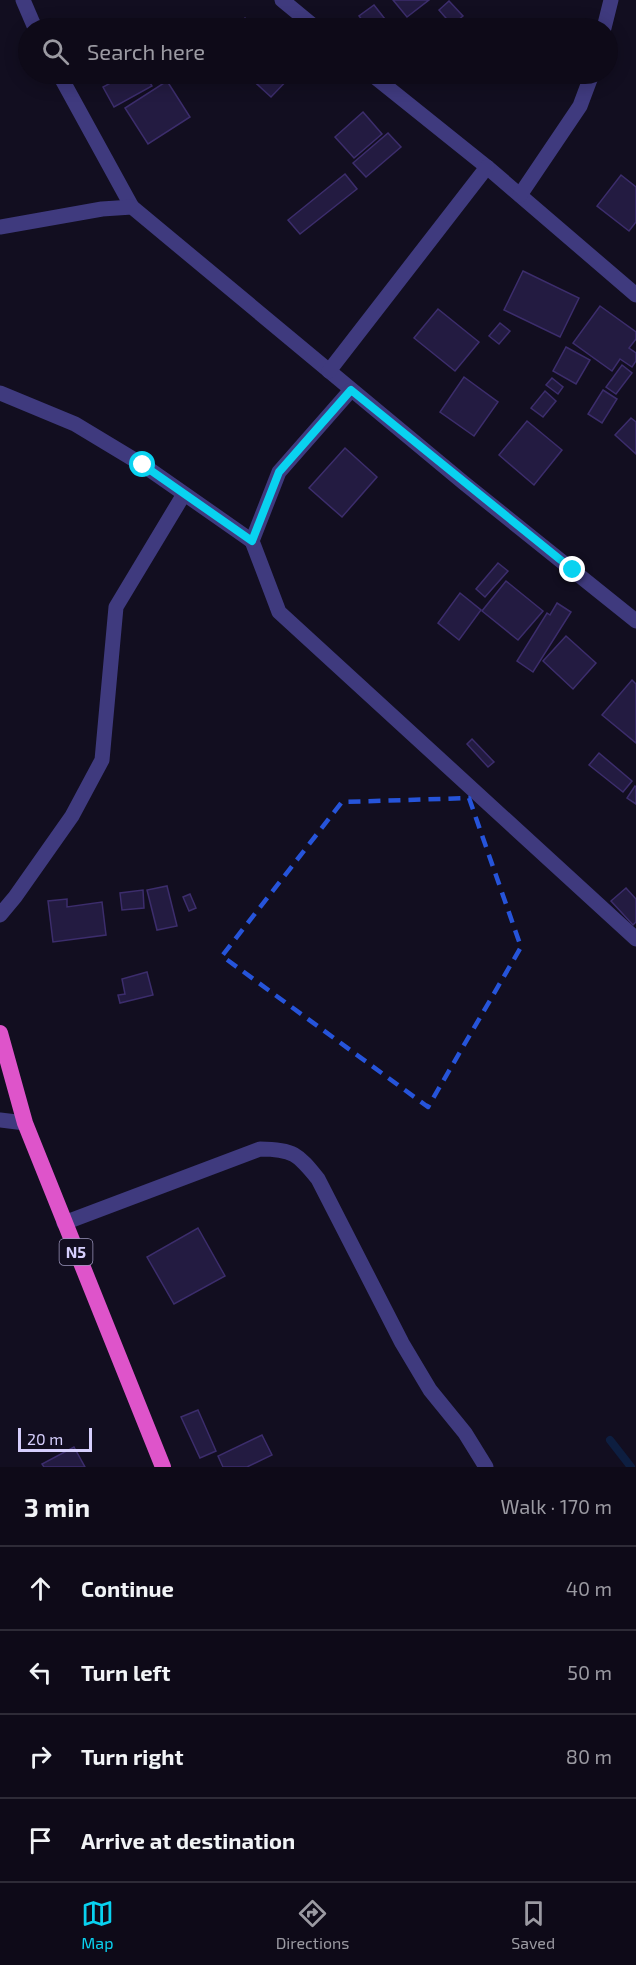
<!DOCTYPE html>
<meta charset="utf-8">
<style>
:root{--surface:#0e0a18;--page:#171321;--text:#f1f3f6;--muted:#9b9aa2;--line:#2e2b37;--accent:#09d2f0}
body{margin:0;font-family:"Exo 2",sans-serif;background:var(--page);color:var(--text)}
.scale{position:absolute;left:18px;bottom:15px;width:74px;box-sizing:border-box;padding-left:6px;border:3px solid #d6cffd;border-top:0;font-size:16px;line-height:21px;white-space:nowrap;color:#d6cffd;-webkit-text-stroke:4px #120e20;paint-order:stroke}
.stop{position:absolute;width:18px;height:18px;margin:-14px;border:4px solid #09d2f0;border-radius:50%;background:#fff}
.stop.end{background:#09d2f0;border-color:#fff;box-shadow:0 2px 6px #0008}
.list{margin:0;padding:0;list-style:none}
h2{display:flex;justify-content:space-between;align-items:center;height:78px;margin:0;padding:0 24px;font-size:26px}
h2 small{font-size:20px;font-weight:400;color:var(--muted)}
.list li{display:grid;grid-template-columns:39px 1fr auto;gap:18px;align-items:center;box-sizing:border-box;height:84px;padding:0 24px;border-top:2px solid var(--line)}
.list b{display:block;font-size:22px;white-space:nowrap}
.list em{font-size:20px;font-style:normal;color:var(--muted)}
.icon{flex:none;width:33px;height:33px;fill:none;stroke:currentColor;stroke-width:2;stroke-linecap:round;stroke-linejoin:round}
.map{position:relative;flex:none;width:636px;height:1467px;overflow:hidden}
.search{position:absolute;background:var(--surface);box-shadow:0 3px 15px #0003;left:18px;right:18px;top:18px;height:66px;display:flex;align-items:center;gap:15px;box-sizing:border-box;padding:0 21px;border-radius:33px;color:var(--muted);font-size:22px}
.sheet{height:414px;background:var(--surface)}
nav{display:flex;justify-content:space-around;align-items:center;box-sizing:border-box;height:84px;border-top:2px solid var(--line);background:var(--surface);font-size:16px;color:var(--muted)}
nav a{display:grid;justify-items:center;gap:3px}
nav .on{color:var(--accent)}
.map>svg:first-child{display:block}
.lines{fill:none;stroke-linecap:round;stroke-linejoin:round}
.stream{stroke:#0d1e40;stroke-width:8}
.building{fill:#231b41;stroke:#3c2d6c;stroke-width:1.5}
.minor{stroke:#3f3a7e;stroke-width:15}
.trunk{stroke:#de54ca;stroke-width:16}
.route{stroke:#09d2f0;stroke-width:8}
.marked{fill:none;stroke:#2654da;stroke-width:4.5;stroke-dasharray:12 8;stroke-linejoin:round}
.labels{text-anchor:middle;stroke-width:4.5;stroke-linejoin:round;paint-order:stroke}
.shield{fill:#120e20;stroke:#9b95bb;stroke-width:1.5}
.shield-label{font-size:16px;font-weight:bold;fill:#d6cffd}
</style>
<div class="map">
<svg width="636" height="1467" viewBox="0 0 636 1467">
<rect width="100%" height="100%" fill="#120e20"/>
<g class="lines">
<!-- stream -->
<path class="stream" d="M610 1440 631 1467"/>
</g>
<!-- building -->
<g class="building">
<path d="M393 0H429L407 17Z"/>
<path d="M449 1 463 16 452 25 439 10Z"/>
<path d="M374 5 392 28H368L359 16Z"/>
<path d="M245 18 254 28H234Z"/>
<path d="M439 19 447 28H428Z"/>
<path d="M127 74H145L152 86 114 107 103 87Z"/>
<path d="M153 74H173L158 82Z"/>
<path d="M246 74H293L271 97Z"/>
<path d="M484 74H502L492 82Z"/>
<path d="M167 81 190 117 148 144 125 108Z"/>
<path d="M363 112 382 134 354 158 335 137Z"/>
<path d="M388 133 401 147 366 177 353 163Z"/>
<path d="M345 174 357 189 300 234 288 220Z"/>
<path d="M621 175 636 187V222L629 231 597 206Z"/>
<path d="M523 271 579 298 560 337 504 310Z"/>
<path d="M600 306 636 332V339L629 348 636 353V361L632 367 620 359 612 371 573 343Z"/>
<path d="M438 309 479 342 455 371 414 338Z"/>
<path d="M500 323 510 331 499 344 489 336Z"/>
<path d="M566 347 590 360 576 384 553 371Z"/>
<path d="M622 365 632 373 616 394 606 387Z"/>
<path d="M464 377 498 402 474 436 440 412Z"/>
<path d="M552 378 563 387 558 394 546 385Z"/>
<path d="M603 390 617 399 602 423 588 414Z"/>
<path d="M545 391 556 401 543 417 531 408Z"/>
<path d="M631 418 636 422V454L615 435Z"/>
<path d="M527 421 562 450 534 485 499 455Z"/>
<path d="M345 448 377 477 342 517 309 488Z"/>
<path d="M498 563 508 571 485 597 476 589Z"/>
<path d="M506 581 543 611 518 640 482 611Z"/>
<path d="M460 593 481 610 459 640 438 623Z"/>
<path d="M557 603 571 612 533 672 517 661 547 613 550 615Z"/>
<path d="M566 636 596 663 573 689 543 661Z"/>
<path d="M632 680 636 684V743L602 715Z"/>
<path d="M472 739 494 762 488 767 467 744Z"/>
<path d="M599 753 632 781 623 792 589 765Z"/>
<path d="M635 786 636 787V804L627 798Z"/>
<path d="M167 886 177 926 157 930 147 890Z"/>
<path d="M626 888 636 899V922L633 925 611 901Z"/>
<path d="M143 890 144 908 122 910 120 893Z"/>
<path d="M190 894 196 908 189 911 183 897Z"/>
<path d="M67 899V907L102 902 106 935 53 942 48 901Z"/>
<path d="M147 972 153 995 120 1003 118 995 125 994 122 979Z"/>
<path d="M198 1228 225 1276 174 1304 147 1257Z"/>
<path d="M198 1410 216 1451 200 1458 181 1417Z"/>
<path d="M262 1435 272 1455 247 1467H223L218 1456Z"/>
<path d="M74 1447 85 1467H44L42 1464Z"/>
</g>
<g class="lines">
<!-- minor -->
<g class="minor">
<path d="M23 0 35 28"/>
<path d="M282 0 316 28"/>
<path d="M604 28 611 0"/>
<path d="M59 74 132 207"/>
<path d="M371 74 487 167 636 295"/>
<path d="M520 195 580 106 592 74"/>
<path d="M0 227 102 209 132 207 464 483 636 621"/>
<path d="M329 371 487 167"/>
<path d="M351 390 279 472 252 541 279 612 636 939"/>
<path d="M0 393 75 424 143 465 252 541"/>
<path d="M0 915 15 897 72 816 102 760 116 607 184 494"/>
<path d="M0 1120 25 1123"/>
<path d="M64 1223 260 1149C293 1149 298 1154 318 1179L402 1343 430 1390 465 1433 486 1467"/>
</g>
<!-- trunk -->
<path class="trunk" d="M0 1033 25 1123 163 1467"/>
</g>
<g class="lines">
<!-- route -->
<path class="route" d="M143 465 252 541 279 472 351 390 573 570"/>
</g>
<!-- marked area -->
<path class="marked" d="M469 798 521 947 428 1107 222 956 342 802Z"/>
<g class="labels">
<!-- shield labels -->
<rect class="shield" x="59.5" y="1239" width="33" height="26" rx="4.5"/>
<g class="shield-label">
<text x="76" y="1258">N5</text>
</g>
</g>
</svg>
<div class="scale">20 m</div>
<div class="stop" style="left:143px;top:465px"></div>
<div class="stop end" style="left:573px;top:570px"></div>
<div class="search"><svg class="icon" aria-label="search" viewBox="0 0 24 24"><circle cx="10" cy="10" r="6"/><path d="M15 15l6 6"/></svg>Search here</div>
</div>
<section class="sheet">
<h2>3 min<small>Walk · 170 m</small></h2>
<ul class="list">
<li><svg class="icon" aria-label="ahead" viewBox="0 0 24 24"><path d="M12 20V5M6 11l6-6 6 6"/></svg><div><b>Continue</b></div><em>40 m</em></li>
<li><svg class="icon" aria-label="left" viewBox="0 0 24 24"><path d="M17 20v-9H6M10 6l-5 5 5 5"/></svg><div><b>Turn left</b></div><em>50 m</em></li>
<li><svg class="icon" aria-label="right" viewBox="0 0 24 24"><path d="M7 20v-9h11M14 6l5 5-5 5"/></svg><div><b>Turn right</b></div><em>80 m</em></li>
<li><svg class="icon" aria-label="arrive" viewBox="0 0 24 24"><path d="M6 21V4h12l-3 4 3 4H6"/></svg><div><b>Arrive at destination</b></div></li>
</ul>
</section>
<nav>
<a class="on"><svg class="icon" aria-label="map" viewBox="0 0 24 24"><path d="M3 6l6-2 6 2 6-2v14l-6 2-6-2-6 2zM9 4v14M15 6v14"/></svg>Map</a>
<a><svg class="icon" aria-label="directions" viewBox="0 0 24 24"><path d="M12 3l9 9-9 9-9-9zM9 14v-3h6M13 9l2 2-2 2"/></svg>Directions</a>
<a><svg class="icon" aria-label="saved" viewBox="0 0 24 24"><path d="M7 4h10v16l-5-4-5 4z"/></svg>Saved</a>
</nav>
